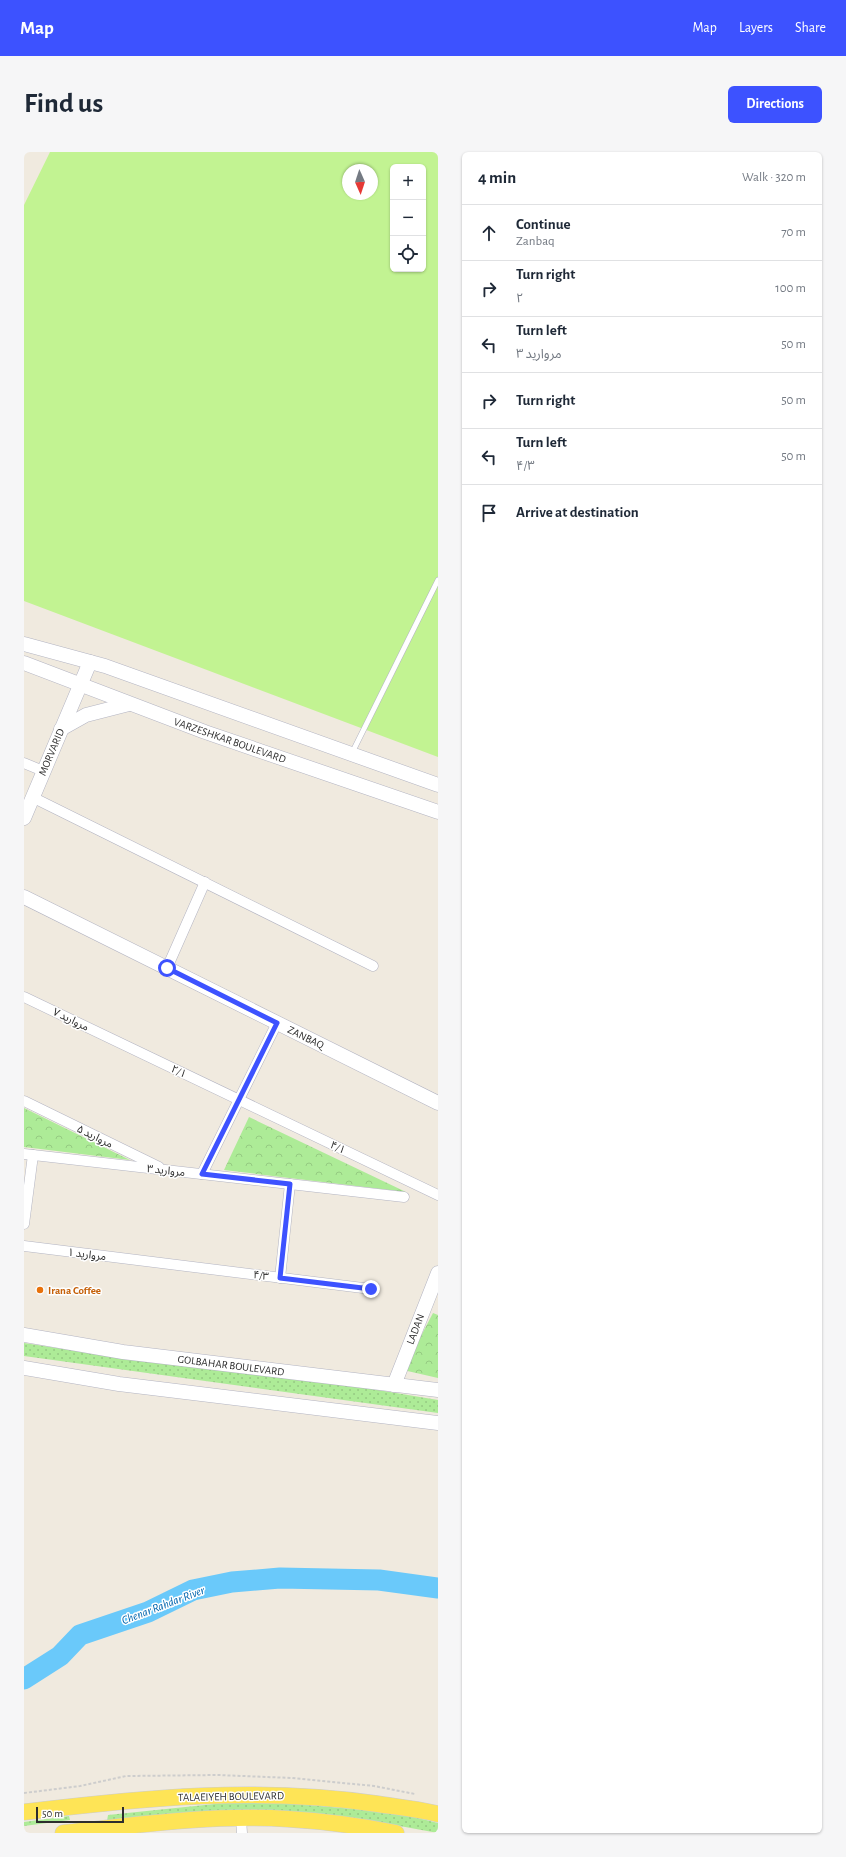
<!DOCTYPE html>
<meta charset="utf-8">
<style>
:root{--surface:#fff;--page:#f6f6f7;--text:#1f2937;--muted:#747a83;--line:#e0e1e3;--accent:#3d52ff}
body{margin:0;font-family:"Alegreya Sans","Noto Sans Arabic",sans-serif;background:var(--page);color:var(--text)}
.controls{position:absolute;right:12px;top:12px;display:grid;overflow:hidden;border-radius:6px;box-shadow:0 1px 3px #0004}
.controls button{width:36px;height:36px;display:grid;place-items:center;padding:0;border:0;border-bottom:1px solid var(--line);background:var(--surface);color:var(--text);font:20px sans-serif}
.compass{position:absolute;left:318px;top:12px;width:36px;height:36px;border-radius:50%;background:var(--surface);box-shadow:0 1px 3px #0004;rotate:177deg}
.scale{position:absolute;left:12px;bottom:10px;width:88px;box-sizing:border-box;padding-left:4px;border:2px solid #2d2d2d;border-top:0;font-size:11px;line-height:14px;white-space:nowrap;color:#2d2d2d;-webkit-text-stroke:3px #fff;paint-order:stroke}
.stop{position:absolute;width:12px;height:12px;margin:-9px;border:3px solid #3d52ff;border-radius:50%;background:#fff}
.stop.end{background:#3d52ff;border-color:#fff;box-shadow:0 1px 4px #0008}
.list{margin:0;padding:0;list-style:none}
h2{display:flex;justify-content:space-between;align-items:center;height:52px;margin:0;padding:0 16px;font-size:17px}
h2 small{font-size:13px;font-weight:400;color:var(--muted)}
.list li{display:grid;grid-template-columns:26px 1fr auto;gap:12px;align-items:center;box-sizing:border-box;height:56px;padding:0 16px;border-top:1px solid var(--line)}
.list b{display:block;font-size:15px;white-space:nowrap}
.list p{margin:0;font-size:13px;white-space:nowrap;color:var(--muted)}
.list em{font-size:13px;font-style:normal;color:var(--muted)}
.icon{flex:none;width:22px;height:22px;fill:none;stroke:currentColor;stroke-width:2;stroke-linecap:round;stroke-linejoin:round}
.map{position:relative;flex:none;width:414px;height:1681px;overflow:hidden;border-radius:6px}
header{display:flex;align-items:center;gap:24px;box-sizing:border-box;height:56px;padding:0 20px;background:var(--accent);color:#fff}
header strong{font-size:19px}
nav{display:flex;gap:22px;margin-inline-start:auto;font-size:14px}
.intro{display:flex;align-items:center;justify-content:space-between;box-sizing:border-box;height:96px;padding:0 24px}
h1{margin:0;font-size:28px}
.button{padding:10px 18px;border-radius:6px;background:var(--accent);color:#fff;font-size:14px;font-weight:700}
main{display:flex;gap:24px;padding:0 24px}
aside{flex:1;background:var(--surface);border-radius:6px;box-shadow:0 1px 3px #0004}
.map>svg:first-child{display:block}
.grass{fill:url(#grass-dots)}
.forest{fill:url(#forest-crowns)}
.pitch{fill:#c2f392;fill-rule:evenodd}
.lines{fill:none;stroke-linecap:round;stroke-linejoin:round}
.river{stroke:#6ac9fa;stroke-width:21}
.lane-casing{stroke:#b3b4c2;stroke-width:6}
.street-casing{stroke:#b3b4c2;stroke-width:11}
.secondary-casing{stroke:#b3b4c2;stroke-width:15}
.primary-casing{stroke:#cdcdcd;stroke-width:17}
.path{stroke:#cdcdcd;stroke-width:2;stroke-dasharray:3 2;stroke-linecap:butt}
.lane{stroke:#fff;stroke-width:5}
.street{stroke:#fff;stroke-width:10}
.secondary{stroke:#fff;stroke-width:14}
.primary{stroke:#fee456;stroke-width:16}
.route{stroke:#3d52ff;stroke-width:5}
.food-dot{fill:#e8710a;stroke:#fff;stroke-width:1.5}
.labels{text-anchor:middle;stroke-width:3;stroke-linejoin:round;paint-order:stroke}
.street-label{font-size:11px;fill:#2d2d2d;stroke:#fff}
.food-label{font-size:11px;font-weight:bold;fill:#c56008;stroke:#fff;text-anchor:start}
.water-label{font-size:12px;font-style:italic;fill:#0165ae;stroke:#fff}
</style>
<header>
<strong>Map</strong>
<nav><a>Map</a><a>Layers</a><a>Share</a></nav>
</header>
<div class="intro"><h1>Find us</h1><a class="button">Directions</a></div>
<main>
<div class="map">
<svg width="414" height="1681" viewBox="0 0 414 1681">
<defs>
<pattern id="grass-dots" width="8" height="8" patternUnits="userSpaceOnUse"><rect width="8" height="8" fill="#adeb97"/><path d="M2 2h.1M6 6h.1" fill="none" stroke="#95ca82" stroke-width="1.8" stroke-linecap="round"/></pattern>
<pattern id="forest-crowns" width="20" height="18" patternUnits="userSpaceOnUse"><rect width="20" height="18" fill="#adeb97"/><path d="M2 6a3 3 0 1 1 6 0M12 15a3 3 0 1 1 6 0" fill="none" stroke="#95ca82"/></pattern>
</defs>
<rect width="100%" height="100%" fill="#f0eadf"/>
<!-- grass -->
<g class="grass">
<path d="M0 1191 119 1209 348 1237 414 1248V1261L0 1204Z"/>
<path d="M252 1650 352 1659 382 1663 414 1671V1681L332 1666 255 1660 83 1669 84 1663 200 1651Z"/>
<path d="M45 1664 46 1668 0 1674V1670Z"/>
</g>
<!-- forest -->
<g class="forest">
<path d="M0 956 106 1008 0 995Z"/>
<path d="M225 965 382 1040 200 1018Z"/>
<path d="M409 1161 414 1163V1226L379 1218Z"/>
</g>
<!-- pitch -->
<path class="pitch" d="M26 0H414V605L0 449V53ZM369 15H399V117H369ZM324 18H348V42H324Z"/>
<g class="lines">
<!-- river -->
<path class="river" d="M0 1527 36 1504 56 1483 124 1460 169 1438 208 1430 256 1426 355 1428 414 1436"/>
<defs>
<path id="lane" d="M328 601 414 428"/>
<g id="street">
<path d="M0 611 19 619"/>
<path d="M8 645 349 814"/>
<path d="M143 816 181 730"/>
<path d="M0 845 414 1043"/>
<path d="M0 949 135 1015"/>
<path d="M0 1002 380 1045"/>
<path d="M178 1022 253 871"/>
<path d="M0 1072 9 1003"/>
<path d="M0 1094 347 1137"/>
<path d="M256 1126 266 1032"/>
<path d="M217 1667 218 1681"/>
</g>
<g id="secondary">
<path d="M0 492 81 514 414 633"/>
<path d="M0 511 181 580 414 660"/>
<path d="M37 577 62 563 105 552"/>
<path d="M0 666 66 510"/>
<path d="M0 745 414 951"/>
<path d="M0 1183 99 1200 414 1238"/>
<path d="M0 1216 95 1232 414 1271"/>
<path d="M370 1233 414 1121"/>
</g>
<g id="primary">
<path d="M0 1660C119 1646 235 1634 354 1652 374 1655 394 1657 414 1662"/>
<path d="M39 1681C112 1673 190 1662 264 1667 300 1669 336 1674 372 1681"/>
</g>
</defs>
<!-- lane casing -->
<use href="#lane" class="lane-casing"/>
<!-- street casing -->
<use href="#street" class="street-casing"/>
<!-- secondary casing -->
<use href="#secondary" class="secondary-casing"/>
<!-- primary casing -->
<use href="#primary" class="primary-casing"/>
<!-- path -->
<path class="path" d="M0 1641 56 1634 102 1624 194 1623 268 1626 350 1634 391 1642"/>
<!-- lane -->
<use href="#lane" class="lane"/>
<!-- street -->
<use href="#street" class="street"/>
<!-- secondary -->
<use href="#secondary" class="secondary"/>
<!-- primary -->
<use href="#primary" class="primary"/>
</g>
<g class="lines">
<!-- route -->
<path class="route" d="M143 816 253 871 178 1022 266 1032 256 1126 347 1137"/>
</g>
<!-- markers -->
<circle class="food-dot" cx="16" cy="1138" r="4"/>
<g class="labels">
<!-- street labels -->
<g class="street-label">
<text transform="translate(206 588) rotate(19)" y="4">VARZESHKAR BOULEVARD</text>
<text transform="translate(27 600) rotate(-67)" y="4">MORVARID</text>
<text transform="translate(47 867) rotate(26)" y="4">مروارید ۷</text>
<text transform="translate(282 885) rotate(26)" y="4">ZANBAQ</text>
<text transform="translate(155 919) rotate(26)" y="4">۲/۱</text>
<text transform="translate(71 984) rotate(26)" y="4">مروارید ۵</text>
<text transform="translate(314 995) rotate(26)" y="4">۴/۱</text>
<text transform="translate(142 1018) rotate(6)" y="4">مروارید ۳</text>
<text transform="translate(63 1102) rotate(7)" y="4">مروارید ۱</text>
<text transform="translate(237 1123) rotate(7)" y="4">۴/۳</text>
<text transform="translate(391 1177) rotate(-69)" y="4">LADAN</text>
<text transform="translate(207 1213) rotate(7)" y="4">GOLBAHAR BOULEVARD</text>
<text transform="translate(207 1644) rotate(-1)" y="4">TALAEIYEH BOULEVARD</text>
</g>
<!-- food labels -->
<g class="food-label">
<text x="24" y="1142">Irana Coffee</text>
</g>
<!-- water labels -->
<g class="water-label">
<text transform="translate(139 1453) rotate(-21)" y="4">Chenar Rahdar River</text>
</g>
</g>
</svg>
<div class="controls">
<button>+</button>
<button>−</button>
<button><svg class="icon" aria-label="locate" viewBox="0 0 24 24"><circle cx="12" cy="12" r="6"/><path d="M12 2v4M12 18v4M2 12h4M18 12h4"/></svg></button>
</div>
<svg class="compass" viewBox="-18 -18 36 36"><path d="M0-13l5 13h-10z" fill="#e53935"/><path d="M0 13l5-13h-10z" fill="#747a83"/></svg>
<div class="scale">50 m</div>
<div class="stop" style="left:143px;top:816px"></div>
<div class="stop end" style="left:347px;top:1137px"></div>
</div>
<aside>
<h2>4 min<small>Walk · 320 m</small></h2>
<ul class="list">
<li><svg class="icon" aria-label="ahead" viewBox="0 0 24 24"><path d="M12 20V5M6 11l6-6 6 6"/></svg><div><b>Continue</b><p>Zanbaq</p></div><em>70 m</em></li>
<li><svg class="icon" aria-label="right" viewBox="0 0 24 24"><path d="M7 20v-9h11M14 6l5 5-5 5"/></svg><div><b>Turn right</b><p>۲</p></div><em>100 m</em></li>
<li><svg class="icon" aria-label="left" viewBox="0 0 24 24"><path d="M17 20v-9H6M10 6l-5 5 5 5"/></svg><div><b>Turn left</b><p>مروارید ۳</p></div><em>50 m</em></li>
<li><svg class="icon" aria-label="right" viewBox="0 0 24 24"><path d="M7 20v-9h11M14 6l5 5-5 5"/></svg><div><b>Turn right</b></div><em>50 m</em></li>
<li><svg class="icon" aria-label="left" viewBox="0 0 24 24"><path d="M17 20v-9H6M10 6l-5 5 5 5"/></svg><div><b>Turn left</b><p>۴/۳</p></div><em>50 m</em></li>
<li><svg class="icon" aria-label="arrive" viewBox="0 0 24 24"><path d="M6 21V4h12l-3 4 3 4H6"/></svg><div><b>Arrive at destination</b></div></li>
</ul>
</aside>
</main>
